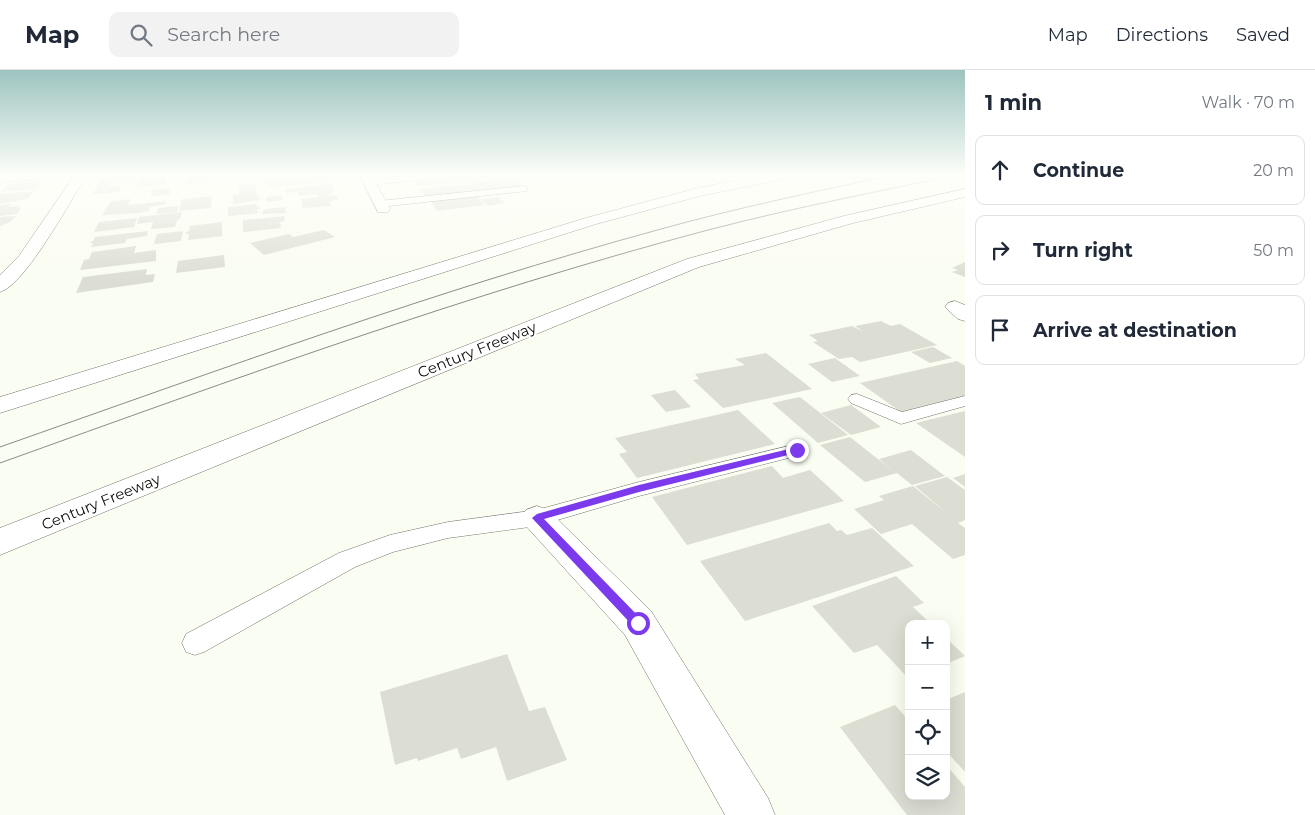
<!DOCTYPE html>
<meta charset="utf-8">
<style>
:root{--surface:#fff;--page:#f2f2f3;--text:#1f2937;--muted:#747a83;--line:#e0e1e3}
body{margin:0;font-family:Montserrat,sans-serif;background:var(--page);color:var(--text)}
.controls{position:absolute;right:15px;bottom:15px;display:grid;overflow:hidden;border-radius:10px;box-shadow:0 5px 20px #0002}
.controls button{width:45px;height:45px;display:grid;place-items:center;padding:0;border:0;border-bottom:1px solid var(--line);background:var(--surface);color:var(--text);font:25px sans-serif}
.stop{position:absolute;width:15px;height:15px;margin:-11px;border:4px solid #7c3aed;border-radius:50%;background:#fff}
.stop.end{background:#7c3aed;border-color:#fff;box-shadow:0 1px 5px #0008}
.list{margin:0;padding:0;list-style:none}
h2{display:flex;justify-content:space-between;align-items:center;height:65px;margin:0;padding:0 20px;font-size:21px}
h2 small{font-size:16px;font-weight:400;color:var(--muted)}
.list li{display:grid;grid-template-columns:32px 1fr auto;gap:15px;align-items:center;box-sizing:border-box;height:70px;margin:0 10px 10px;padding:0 10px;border:1px solid var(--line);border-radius:10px}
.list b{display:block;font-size:19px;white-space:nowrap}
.list em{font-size:16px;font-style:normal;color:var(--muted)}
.icon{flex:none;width:28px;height:28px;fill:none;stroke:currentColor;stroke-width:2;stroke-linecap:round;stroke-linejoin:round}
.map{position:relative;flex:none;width:965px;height:745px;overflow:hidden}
header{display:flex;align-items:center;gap:30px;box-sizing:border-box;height:70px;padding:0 25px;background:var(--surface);border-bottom:1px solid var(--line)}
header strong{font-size:24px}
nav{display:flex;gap:28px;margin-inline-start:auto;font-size:18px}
.search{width:350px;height:45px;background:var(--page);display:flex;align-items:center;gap:12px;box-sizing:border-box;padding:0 18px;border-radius:10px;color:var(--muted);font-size:19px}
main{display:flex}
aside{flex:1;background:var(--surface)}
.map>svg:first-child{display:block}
.building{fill:#dcded3}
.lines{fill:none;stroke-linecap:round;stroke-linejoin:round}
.lane-casing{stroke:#707268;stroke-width:1}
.street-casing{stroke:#707268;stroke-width:1}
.highway-casing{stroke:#707268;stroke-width:1}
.lane{fill:#fff;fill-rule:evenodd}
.street{fill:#fff;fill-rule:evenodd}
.highway{fill:#fff;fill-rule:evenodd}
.tram{stroke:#8a8c84;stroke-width:1}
.route{fill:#7c3aed}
.labels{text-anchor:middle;stroke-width:4.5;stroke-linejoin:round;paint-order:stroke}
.street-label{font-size:15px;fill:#0d0e0a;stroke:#fff}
</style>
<header>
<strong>Map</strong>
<div class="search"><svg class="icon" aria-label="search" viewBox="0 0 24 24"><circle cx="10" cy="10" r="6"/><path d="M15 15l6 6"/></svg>Search here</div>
<nav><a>Map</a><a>Directions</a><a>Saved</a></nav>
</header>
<main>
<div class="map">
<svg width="965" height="745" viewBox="0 0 965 745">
<rect width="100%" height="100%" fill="#fafdf1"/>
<!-- building -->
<g class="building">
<path d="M118 106H136L133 111 128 113H110L108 116H121L119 122 93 124 102 108Z"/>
<path d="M140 106H167L165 114 136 117Z"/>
<path d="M188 106H208L207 112 187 114Z"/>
<path d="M286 106H325L327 112 273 117 265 114 264 108Z"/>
<path d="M443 106H452L457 112 418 116 413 109Z"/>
<path d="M475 106 481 112 461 113 456 108Z"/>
<path d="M477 106H511L514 108 491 110 488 108 481 109Z"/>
<path d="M522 106H557V107L527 110Z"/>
<path d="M516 109 525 117 471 120 473 122 427 128 420 119Z"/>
<path d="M40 112 37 119 1 122 8 114Z"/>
<path d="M256 113 257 126H261L257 129 260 128V130L233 134V124H239V115Z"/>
<path d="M331 114 334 122 331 123 332 125 319 127 318 124 299 126 298 122 286 123 285 119Z"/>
<path d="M170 118V124L151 126 152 120Z"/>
<path d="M35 121 27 129 0 134V124Z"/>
<path d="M281 125 282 130 267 132 266 127Z"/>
<path d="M336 125 338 129 329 132 331 136 303 138 301 129Z"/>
<path d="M212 126 211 138 179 141 182 129Z"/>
<path d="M477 126 485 135 437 141 430 131Z"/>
<path d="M498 127 505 133 488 136 481 129Z"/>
<path d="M131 129 128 135 166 131V134L150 137 149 141 139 143 102 145 111 131Z"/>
<path d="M11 134 8 137 20 136 19 138H21L17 144 0 146V135Z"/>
<path d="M257 134V137H260V139H257L258 143 228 146V137Z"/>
<path d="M179 136 177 142 156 144 158 138Z"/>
<path d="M285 137 286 143 263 144V140L266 139Z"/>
<path d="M182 142 180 149 177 150 175 157 151 159 153 152 137 154 139 147Z"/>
<path d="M16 146 10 152 0 156V147Z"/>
<path d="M284 146 285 151 280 152 281 158 243 162V150Z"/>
<path d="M137 148 134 157 94 162 99 152Z"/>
<path d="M222 152V166L188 170 189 164H186V162L189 161 190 156Z"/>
<path d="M324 160 335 167 264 185 250 173 289 164 293 167Z"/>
<path d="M148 161 147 166 127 169 125 173 91 177 93 173H89L93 171 95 167Z"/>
<path d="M183 161 181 171 154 174 157 164Z"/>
<path d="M136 176 134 183 156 180V191L80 200 84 190 89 189 92 182Z"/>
<path d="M224 185 225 197 176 203 178 191Z"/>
<path d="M965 192V207L952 202 958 200 952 198Z"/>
<path d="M147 199 146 205 155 204 153 212 76 223 83 207Z"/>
<path d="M881 251 891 256 900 254 937 275 860 292 852 287 839 289 813 272 818 271 809 265 852 256 864 262 855 256Z"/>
<path d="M933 277 952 288 930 293 911 282Z"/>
<path d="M766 283 812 319 723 338 693 310 699 309 695 304 745 295 735 289Z"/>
<path d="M835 288 860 306 832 312 808 294Z"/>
<path d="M957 291 965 296V326L901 342 860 313Z"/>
<path d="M675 320 691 337 666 342 651 325Z"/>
<path d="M800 327 848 365 818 373 772 333Z"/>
<path d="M851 335 881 357 851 365 821 343Z"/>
<path d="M738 340 775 374 637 408 619 384 627 382 615 368Z"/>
<path d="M965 341V387L916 353Z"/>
<path d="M850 367 893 401 879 389 911 380 945 406 912 415 897 403 865 412 820 375Z"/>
<path d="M772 396 783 408 810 400 844 431 687 475 652 427Z"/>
<path d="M965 404V417L953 408Z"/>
<path d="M947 407 965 420V450L958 453 965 458V485L953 489 912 454 881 464 854 439 884 430 879 426 913 416 949 445 915 416Z"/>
<path d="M829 453 837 461 841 460 847 465 872 458 914 496 745 551 700 491Z"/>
<path d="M896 506 924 533 913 537 931 554H909V609L877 575 854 583 812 536Z"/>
<path d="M946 568 965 586 946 594Z"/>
<path d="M507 584 529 641 545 637 567 690 507 711 496 677 461 689 457 678 418 691 417 688 395 695 380 622Z"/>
<path d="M965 622V702L946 681V630Z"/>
<path d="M895 635 909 651V726H946V695L965 717V745H907L840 657Z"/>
</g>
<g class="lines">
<defs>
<g id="lane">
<path d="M405 106H434L430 109 368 115 363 112 368 109Z"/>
<path d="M524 116 527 117V121L380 137 375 134 380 131Z"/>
<path d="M857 324 902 342 965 326V336L901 354 851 333 848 329 851 325Z"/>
<path d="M797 374 804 376 807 380 804 384 639 426 537 456 448 468 393 482 355 497 204 582 195 585 186 582 182 573 186 564 339 483 390 465 448 452 537 440 639 412Z"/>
</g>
<g id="street">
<path d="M0 106H38L32 110 0 112Z"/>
<path d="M74 106H86C71 130 25 215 0 222V205L19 186Z"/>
<path d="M360 106H372L390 139 388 142H378Z"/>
<path d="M955 231 965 235V251L958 249 945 237 948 233Z"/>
<path d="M537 436 548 440 651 541 768 728 775 745H725L625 565 526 456 521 448 526 440Z"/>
</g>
<g id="highway">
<path d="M760 106H785L784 109 700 126 596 154 0 343V327L586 148 698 118Z"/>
<path d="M965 119V127L853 153 699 197 0 485V458L687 189 844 146Z"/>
</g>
</defs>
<!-- lane casing -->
<use href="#lane" class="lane-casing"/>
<!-- street casing -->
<use href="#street" class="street-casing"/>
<!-- highway casing -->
<use href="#highway" class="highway-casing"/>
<!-- lane -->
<use href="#lane" class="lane"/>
<!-- street -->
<use href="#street" class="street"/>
<!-- highway -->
<use href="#highway" class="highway"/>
<!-- tram -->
<g class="tram">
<path d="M0 377C219 300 437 220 661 159 737 138 813 122 889 106"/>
<path d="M0 393C234 309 467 224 708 160 789 139 870 123 952 106"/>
</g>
</g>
<!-- sky -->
<linearGradient id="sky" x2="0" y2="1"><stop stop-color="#9dc4c0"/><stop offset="0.5" stop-color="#fdfef9"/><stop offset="1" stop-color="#fdfef9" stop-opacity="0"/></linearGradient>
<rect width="965" height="210" fill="url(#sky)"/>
<!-- route -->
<path class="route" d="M797 377 801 380 800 382 639 422 544 449 642 550 644 553 642 557 638 558 634 557 532 448 537 444 639 415Z"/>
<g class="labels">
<!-- street labels -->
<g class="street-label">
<text transform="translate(477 280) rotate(-22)" y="5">Century Freeway</text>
<text transform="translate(101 432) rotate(-22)" y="5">Century Freeway</text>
</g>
</g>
</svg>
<div class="controls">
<button>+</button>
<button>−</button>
<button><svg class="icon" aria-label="locate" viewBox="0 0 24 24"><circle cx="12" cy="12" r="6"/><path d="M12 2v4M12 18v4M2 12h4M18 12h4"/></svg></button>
<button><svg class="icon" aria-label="layers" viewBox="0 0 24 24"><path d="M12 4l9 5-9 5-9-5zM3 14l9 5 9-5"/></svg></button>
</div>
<div class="stop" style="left:638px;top:553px"></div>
<div class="stop end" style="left:797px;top:380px"></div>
</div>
<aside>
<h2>1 min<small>Walk · 70 m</small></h2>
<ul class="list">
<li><svg class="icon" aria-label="ahead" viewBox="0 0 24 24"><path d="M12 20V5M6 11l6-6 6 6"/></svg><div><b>Continue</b></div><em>20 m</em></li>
<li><svg class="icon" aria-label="right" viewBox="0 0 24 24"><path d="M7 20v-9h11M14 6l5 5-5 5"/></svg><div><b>Turn right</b></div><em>50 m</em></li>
<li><svg class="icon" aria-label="arrive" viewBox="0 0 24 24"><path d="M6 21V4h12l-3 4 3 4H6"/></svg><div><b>Arrive at destination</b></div></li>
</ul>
</aside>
</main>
